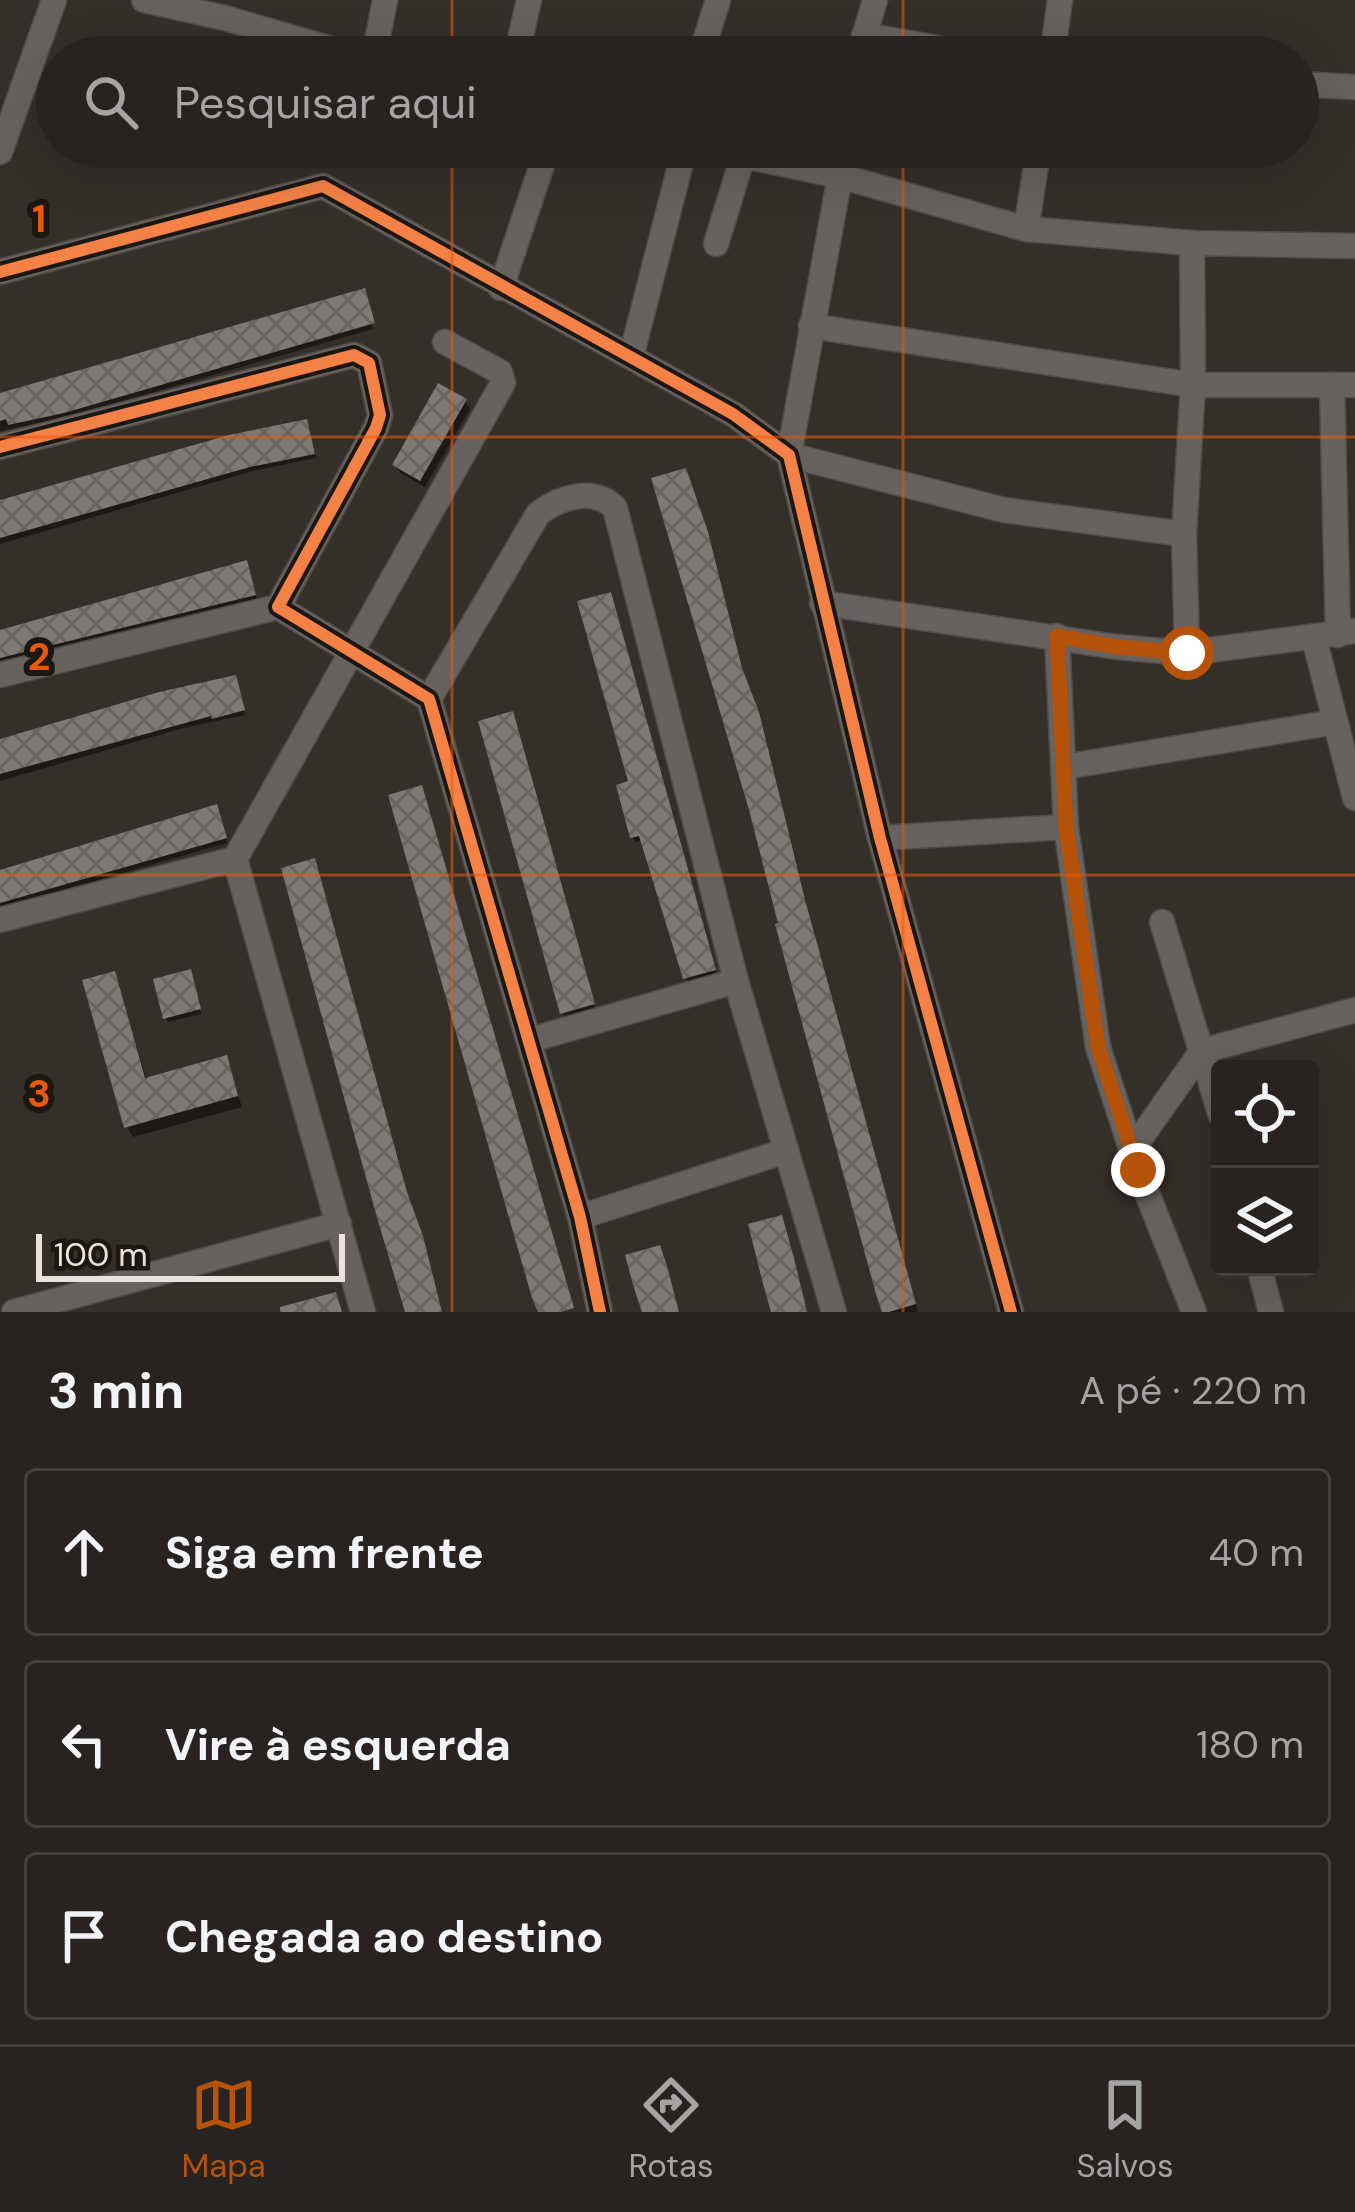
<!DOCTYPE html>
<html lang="pt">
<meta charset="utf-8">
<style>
:root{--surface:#282320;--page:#342f2d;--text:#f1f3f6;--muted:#a5a4a5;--line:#44403e;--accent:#b45309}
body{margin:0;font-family:"DM Sans",sans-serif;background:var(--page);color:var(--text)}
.controls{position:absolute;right:36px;bottom:36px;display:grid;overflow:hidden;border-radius:12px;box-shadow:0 12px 48px #0002}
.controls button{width:108px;height:108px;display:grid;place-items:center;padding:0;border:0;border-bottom:3px solid var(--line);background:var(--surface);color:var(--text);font:60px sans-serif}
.scale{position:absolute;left:36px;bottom:30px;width:309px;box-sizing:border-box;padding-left:12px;border:6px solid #e9e2dd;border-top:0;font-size:33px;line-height:42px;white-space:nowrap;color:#e9e2dd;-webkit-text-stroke:9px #1c1713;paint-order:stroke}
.stop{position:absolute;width:36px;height:36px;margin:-27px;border:9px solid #b45309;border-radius:50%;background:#fff}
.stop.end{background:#b45309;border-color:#fff;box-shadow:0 3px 12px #0008}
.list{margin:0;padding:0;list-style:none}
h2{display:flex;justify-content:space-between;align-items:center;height:156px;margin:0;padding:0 48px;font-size:51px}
h2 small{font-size:39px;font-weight:400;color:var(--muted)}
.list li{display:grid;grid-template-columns:78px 1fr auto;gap:36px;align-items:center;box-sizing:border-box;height:168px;margin:0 24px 24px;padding:0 24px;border:3px solid var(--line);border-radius:12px}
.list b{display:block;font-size:45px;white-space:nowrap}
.list em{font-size:39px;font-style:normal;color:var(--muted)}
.icon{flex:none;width:66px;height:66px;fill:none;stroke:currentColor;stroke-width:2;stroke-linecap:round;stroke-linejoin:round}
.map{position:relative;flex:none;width:1355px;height:1312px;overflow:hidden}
.search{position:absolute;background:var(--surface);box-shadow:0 12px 48px #0002;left:36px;right:36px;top:36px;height:132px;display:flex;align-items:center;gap:30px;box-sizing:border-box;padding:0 42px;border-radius:66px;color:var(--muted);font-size:45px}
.sheet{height:732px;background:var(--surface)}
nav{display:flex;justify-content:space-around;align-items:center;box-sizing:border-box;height:168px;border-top:3px solid var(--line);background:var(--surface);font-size:33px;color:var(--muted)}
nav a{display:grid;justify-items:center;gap:6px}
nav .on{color:var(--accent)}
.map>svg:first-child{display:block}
.shadow{fill:#0007}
.building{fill:url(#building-cross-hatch)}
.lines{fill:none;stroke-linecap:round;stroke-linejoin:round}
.minor-casing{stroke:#514c48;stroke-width:27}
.minor{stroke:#67625f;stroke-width:24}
.cycleway-casing{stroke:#1c1713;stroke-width:20}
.cycleway{stroke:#f48246;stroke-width:12}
.route{stroke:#b45309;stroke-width:15}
.grid{fill:none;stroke:#e8590c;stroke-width:3;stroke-opacity:0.55}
.grid-label{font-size:39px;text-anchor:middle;font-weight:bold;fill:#e8590c;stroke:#1c1713;stroke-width:12;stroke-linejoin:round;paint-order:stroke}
</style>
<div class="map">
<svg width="1355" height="1312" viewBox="0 0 1355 1312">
<defs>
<pattern id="building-cross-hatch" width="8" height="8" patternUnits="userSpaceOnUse" patternTransform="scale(3)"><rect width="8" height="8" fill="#7e7975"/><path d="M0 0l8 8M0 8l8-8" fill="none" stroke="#686461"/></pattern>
</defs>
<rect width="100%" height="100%" fill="#352f2a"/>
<!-- shadow -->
<g class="shadow">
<path d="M363 293 373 329 67 417 0 431V394Z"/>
<path d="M465 401 470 409 425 487 400 473 395 465Z"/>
<path d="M308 427 316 458 253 471 0 544V505Z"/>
<path d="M248 568 257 600 0 663V635Z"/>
<path d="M612 600 716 974 688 982 644 839 636 842 633 837Z"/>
<path d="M743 675 760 719 831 1000 918 1312H885L778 926Z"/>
<path d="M237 683 245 715 183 728 0 781V741Z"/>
<path d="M514 719 595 1009 566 1017 563 1013Z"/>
<path d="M219 812 227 843 0 908V874Z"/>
<path d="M114 974 147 1081 226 1059 242 1107 133 1137 126 1126Z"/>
<path d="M192 977 201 1014 168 1022 166 1018Z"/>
</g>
<!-- building -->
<g class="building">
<path d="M365 288 375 323 64 413 8 425 6 419 0 421V393Z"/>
<path d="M438 383 467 399 420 481 392 465Z"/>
<path d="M307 419 315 454 250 467 0 538V500L229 435Z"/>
<path d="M686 468 708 532 742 668 759 712 806 903 916 1304 889 1312H882L876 1294 775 924 778 923 749 810 651 478Z"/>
<path d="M247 560 256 595 0 658V630Z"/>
<path d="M611 592 716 970 683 979 639 836 630 838 616 785 628 781 577 601Z"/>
<path d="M236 675 245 710 212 719 211 716 0 774V739L159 692Z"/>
<path d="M513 711 595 1004 560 1014 478 721Z"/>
<path d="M422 785 574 1308 561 1312H538L532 1298 388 795Z"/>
<path d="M217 804 227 838 0 903V870Z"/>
<path d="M315 858 407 1192 423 1236 442 1312H405L376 1214 281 868Z"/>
<path d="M191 969 201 1009 163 1019 153 979Z"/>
<path d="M115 971 145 1078 227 1055 238 1096 124 1128 82 980Z"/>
<path d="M782 1215 794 1258 807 1312H771L762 1280 748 1224Z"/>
<path d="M660 1245 667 1266 679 1312H642L634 1288 625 1255Z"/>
<path d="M336 1292 342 1312H280V1307Z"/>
</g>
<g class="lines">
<defs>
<g id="minor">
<path d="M144 0 225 18 359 57"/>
<path d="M864 35 989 57"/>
<path d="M374 57 385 0"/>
<path d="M516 57 529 0"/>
<path d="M700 57 718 0"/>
<path d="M858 57 875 0"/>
<path d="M1052 57 1060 0"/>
<path d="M1298 84 1355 87"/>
<path d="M701 147 840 176 1026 229 1192 243 1355 246"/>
<path d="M0 152 54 0"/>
<path d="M826 172 833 147"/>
<path d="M840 176 789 455 1004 510 1184 534"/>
<path d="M1026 229 1039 147"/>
<path d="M716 244 743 156"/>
<path d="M0 272 323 186 733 414 789 455 880 838 1011 1312"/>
<path d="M501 288 548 147"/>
<path d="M811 326 1193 385H1355"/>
<path d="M631 357 685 147"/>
<path d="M1332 385 1338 635"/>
<path d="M0 447 354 355 369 363 380 415 376 428 278 607 429 699 580 1217 600 1312"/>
<path d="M822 603 1117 647 1187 653 1355 631"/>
<path d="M1057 636 1066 827 1098 1047 1138 1170 1194 1312"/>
<path d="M1314 638 1355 798"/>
<path d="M1187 653 1184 534 1193 385 1192 243"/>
<path d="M0 675 278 607"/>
<path d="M429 699 538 514C561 496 594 487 615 508L736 981 834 1312"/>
<path d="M1064 767 1335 722"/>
<path d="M880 838 1066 827"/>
<path d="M235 859 363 1312"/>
<path d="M0 920 235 859 503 383 500 372 445 342"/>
<path d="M1162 922 1220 1113"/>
<path d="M530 1040 736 981"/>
<path d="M1132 1150 1202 1051 1355 1010"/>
<path d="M580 1217 786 1151"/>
<path d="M1259 1267 1271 1312"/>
<path d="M14 1312 339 1224"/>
</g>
</defs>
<!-- minor casing -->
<use href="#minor" class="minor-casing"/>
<!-- minor -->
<use href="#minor" class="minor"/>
<defs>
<g id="cycleway">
<path d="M0 272 323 186 733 414 789 455 880 838 1011 1312"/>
<path d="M0 447 354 355 369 363 380 415 376 428 278 607 429 699 580 1217 600 1312"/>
</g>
</defs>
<!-- cycleway casing -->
<use href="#cycleway" class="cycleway-casing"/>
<!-- cycleway -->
<use href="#cycleway" class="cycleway"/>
</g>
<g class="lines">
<!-- route -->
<path class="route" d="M1138 1170 1098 1047 1066 827 1057 636 1117 647 1187 653"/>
</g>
<!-- grid -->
<path class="grid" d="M452 0V57M903 0V57M452 147V1312M903 147V1312M0 437H1355M0 875H1355"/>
<g class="grid-label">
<text x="39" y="232">1</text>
<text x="39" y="670">2</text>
<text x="39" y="1107">3</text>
</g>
</svg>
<div class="controls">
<button><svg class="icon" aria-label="locate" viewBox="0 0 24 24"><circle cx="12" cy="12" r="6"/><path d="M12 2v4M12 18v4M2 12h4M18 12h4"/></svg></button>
<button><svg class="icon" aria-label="layers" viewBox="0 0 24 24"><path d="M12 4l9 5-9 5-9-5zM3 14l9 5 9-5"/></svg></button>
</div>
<div class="scale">100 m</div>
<div class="stop" style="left:1187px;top:653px"></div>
<div class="stop end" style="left:1138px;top:1170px"></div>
<div class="search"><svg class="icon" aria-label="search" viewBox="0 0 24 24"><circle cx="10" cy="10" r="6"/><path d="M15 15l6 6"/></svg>Pesquisar aqui</div>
</div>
<section class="sheet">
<h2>3 min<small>A pé · 220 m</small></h2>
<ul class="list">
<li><svg class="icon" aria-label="ahead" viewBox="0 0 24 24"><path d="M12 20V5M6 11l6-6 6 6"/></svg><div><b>Siga em frente</b></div><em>40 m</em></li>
<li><svg class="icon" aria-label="left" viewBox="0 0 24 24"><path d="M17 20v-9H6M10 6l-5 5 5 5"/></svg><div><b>Vire à esquerda</b></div><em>180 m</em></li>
<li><svg class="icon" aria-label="arrive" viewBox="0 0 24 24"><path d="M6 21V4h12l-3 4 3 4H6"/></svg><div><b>Chegada ao destino</b></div></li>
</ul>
</section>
<nav>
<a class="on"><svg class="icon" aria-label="map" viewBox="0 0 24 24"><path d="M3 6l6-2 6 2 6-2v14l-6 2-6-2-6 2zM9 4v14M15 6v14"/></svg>Mapa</a>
<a><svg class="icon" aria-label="directions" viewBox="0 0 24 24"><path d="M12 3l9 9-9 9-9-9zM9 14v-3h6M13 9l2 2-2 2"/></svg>Rotas</a>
<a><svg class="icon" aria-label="saved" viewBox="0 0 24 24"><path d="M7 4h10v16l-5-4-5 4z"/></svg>Salvos</a>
</nav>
